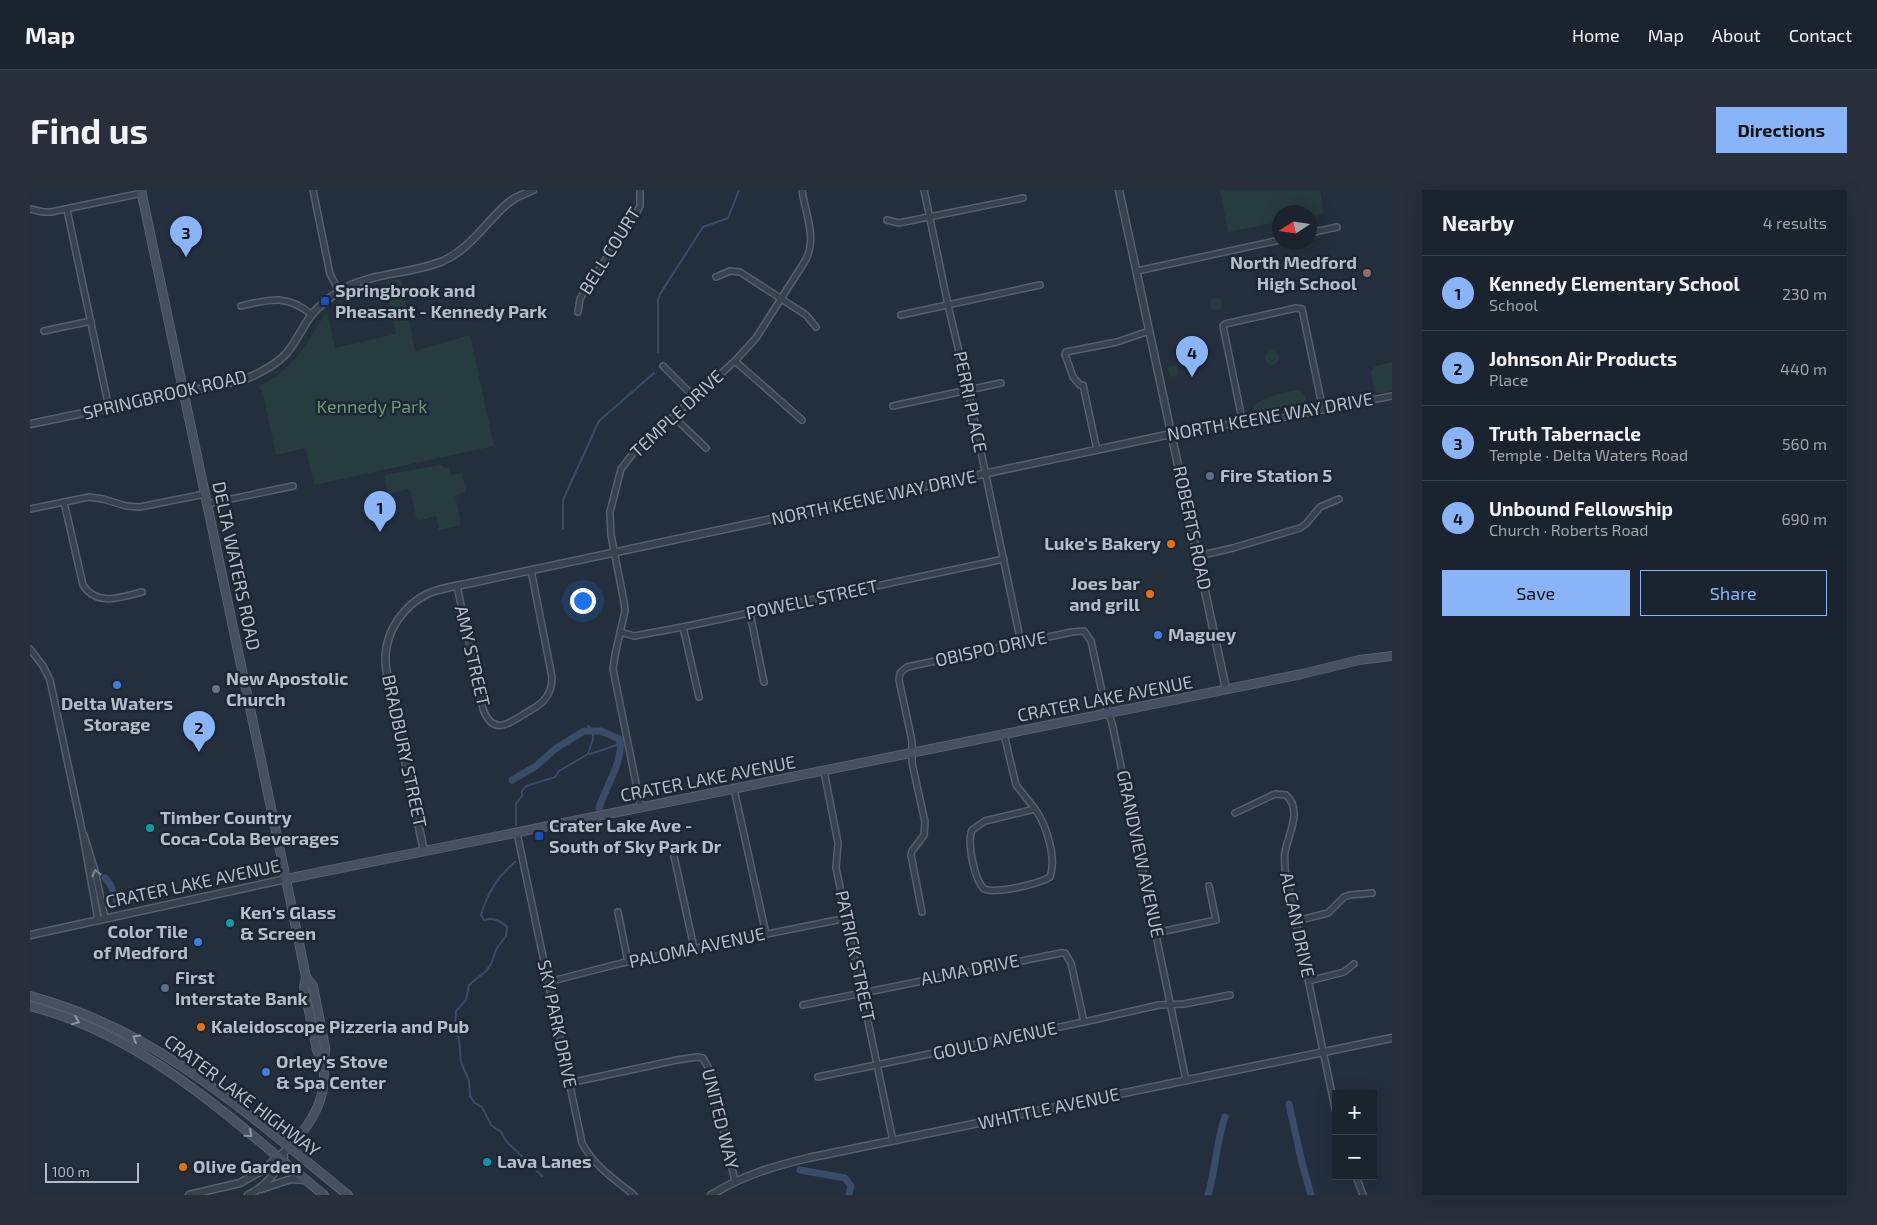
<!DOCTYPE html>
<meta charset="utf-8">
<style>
:root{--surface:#1b232e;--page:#282f3a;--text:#f1f3f6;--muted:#a0a4aa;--line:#39404a;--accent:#8ab4f8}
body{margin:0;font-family:"Exo 2",sans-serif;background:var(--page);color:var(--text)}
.controls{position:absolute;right:15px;bottom:15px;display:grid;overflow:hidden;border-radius:0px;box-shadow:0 5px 20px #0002}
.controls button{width:45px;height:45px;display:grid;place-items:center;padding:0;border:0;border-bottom:1px solid var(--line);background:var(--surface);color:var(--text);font:25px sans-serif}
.compass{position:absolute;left:1242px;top:15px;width:45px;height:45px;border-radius:50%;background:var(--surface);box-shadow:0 5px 20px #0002;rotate:258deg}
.scale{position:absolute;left:15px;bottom:12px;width:94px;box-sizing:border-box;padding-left:5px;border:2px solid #b4bcc9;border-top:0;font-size:14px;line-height:18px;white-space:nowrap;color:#b4bcc9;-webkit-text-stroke:4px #1d2633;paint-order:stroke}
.you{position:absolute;left:552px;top:410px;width:18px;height:18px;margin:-12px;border:4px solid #fff;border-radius:50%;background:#1a73e8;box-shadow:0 0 0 8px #1a73e833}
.badge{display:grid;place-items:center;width:32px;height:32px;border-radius:50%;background:var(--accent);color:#111;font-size:16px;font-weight:700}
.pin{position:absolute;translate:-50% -41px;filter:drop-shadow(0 1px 2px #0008)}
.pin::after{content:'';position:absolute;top:26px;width:18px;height:15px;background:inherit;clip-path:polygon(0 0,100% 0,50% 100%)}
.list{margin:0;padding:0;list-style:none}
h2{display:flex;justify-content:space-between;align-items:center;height:65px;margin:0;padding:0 20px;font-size:21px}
h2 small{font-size:16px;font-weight:400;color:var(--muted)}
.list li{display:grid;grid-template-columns:32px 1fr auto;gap:15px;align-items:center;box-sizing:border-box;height:75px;padding:0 20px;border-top:1px solid var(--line)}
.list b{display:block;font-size:19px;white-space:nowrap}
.list p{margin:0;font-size:16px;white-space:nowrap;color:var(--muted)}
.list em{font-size:16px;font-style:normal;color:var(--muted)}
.actions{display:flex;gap:10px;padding:15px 20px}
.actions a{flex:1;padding:11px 0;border:1px solid var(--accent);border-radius:0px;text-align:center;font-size:18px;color:var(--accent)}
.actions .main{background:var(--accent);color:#111}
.map{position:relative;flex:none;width:1362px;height:1005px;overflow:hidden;border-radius:0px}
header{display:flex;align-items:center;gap:30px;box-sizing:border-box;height:70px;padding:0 25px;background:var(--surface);border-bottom:1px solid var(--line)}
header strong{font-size:24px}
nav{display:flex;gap:28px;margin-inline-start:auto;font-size:18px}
.intro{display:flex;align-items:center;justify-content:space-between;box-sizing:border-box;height:120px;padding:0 30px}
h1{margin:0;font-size:35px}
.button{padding:12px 22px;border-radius:0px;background:var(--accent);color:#111;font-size:18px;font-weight:700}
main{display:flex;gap:30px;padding:0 30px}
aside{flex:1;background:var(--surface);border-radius:0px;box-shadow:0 5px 20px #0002}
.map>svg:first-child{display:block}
.green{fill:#263c3f}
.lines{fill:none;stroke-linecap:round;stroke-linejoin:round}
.stream{stroke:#394c67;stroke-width:2}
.canal{stroke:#394c67;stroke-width:7}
.minor-casing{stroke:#565f6c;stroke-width:8}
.tertiary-casing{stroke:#565f6c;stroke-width:9}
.secondary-casing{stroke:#565f6c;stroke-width:10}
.minor{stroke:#38414e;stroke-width:5}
.tertiary{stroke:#38414e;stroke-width:6}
.secondary{stroke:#465061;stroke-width:8}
.oneway{stroke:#7c8592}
.oneway2{stroke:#8e96a5}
.education-dot{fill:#8d6e63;stroke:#1d2633;stroke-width:2}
.transit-dot{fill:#1a4fb4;stroke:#1d2633;stroke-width:2}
.service-dot{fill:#5c6f8a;stroke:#1d2633;stroke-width:2}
.food-dot{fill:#e8710a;stroke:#1d2633;stroke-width:2}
.shop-dot{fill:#3f7fe0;stroke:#1d2633;stroke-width:2}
.worship-dot{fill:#6b7280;stroke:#1d2633;stroke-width:2}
.culture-dot{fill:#0f9aa8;stroke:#1d2633;stroke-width:2}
.labels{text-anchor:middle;stroke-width:5;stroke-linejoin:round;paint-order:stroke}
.street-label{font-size:18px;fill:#b4bcc9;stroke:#1d2633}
.poi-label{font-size:18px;font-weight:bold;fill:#b4bcc9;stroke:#1d2633;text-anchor:start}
.park-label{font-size:18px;fill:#6b9a76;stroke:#1d2633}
</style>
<header>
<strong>Map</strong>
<nav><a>Home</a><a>Map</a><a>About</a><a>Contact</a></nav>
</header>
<div class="intro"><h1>Find us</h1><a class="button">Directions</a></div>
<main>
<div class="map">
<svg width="1362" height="1005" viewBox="0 0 1362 1005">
<rect width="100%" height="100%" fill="#242f3e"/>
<!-- green -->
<g class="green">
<path d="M1190 0H1290L1294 23 1280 26V22H1250L1249 32 1198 42Z"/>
<path d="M371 89 385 161 440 145 464 256 284 295 276 258 246 265 233 203 229 196 247 186 256 178 271 162 297 121 305 158 366 144 356 91Z"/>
<circle cx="1186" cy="114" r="6"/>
<circle cx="1242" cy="168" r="7"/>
<path d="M1362 172V200L1351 203 1346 202 1343 195 1341 181 1346 176Z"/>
<path d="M1147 175 1149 185 1140 187 1137 177Z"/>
<path d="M1267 200 1271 201 1275 206V210L1273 213 1228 222 1224 220V216C1233 206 1254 203 1267 200Z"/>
<path d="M411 275 414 278 419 277 421 285 432 283 436 302 425 305 431 335 409 340 406 326 387 331 380 299 358 304 354 285Z"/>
</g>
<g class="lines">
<!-- stream -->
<g class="stream">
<path d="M628 162V110L630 104 673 37 698 28 709 0"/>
<path d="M533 339V310L569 231 624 183"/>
<path d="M560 564 590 554"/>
<path d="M486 635V614L492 606V601L496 596 525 587 529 581 558 564 563 549V541L558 536"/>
<path d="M485 672C468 686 457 704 451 725L454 730C463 727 471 731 477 737L476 746 467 758 461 774 456 781 439 795 436 810 426 821 425 836 429 850 431 872 439 891 440 906 445 913 452 917 461 935 471 942 476 951 512 986"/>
</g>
<!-- canal -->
<g class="canal">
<path d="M482 590 506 576 525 559 554 541H571L589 549C596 567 574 600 569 618"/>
<path d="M75 688 80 694 88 714"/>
<path d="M1259 914 1272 973 1281 1005"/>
<path d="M770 980 815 988 821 996 819 1005"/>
<path d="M1178 1005C1186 979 1186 952 1195 927"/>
</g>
<defs>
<g id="minor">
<path d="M283 0 300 84 309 101"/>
<path d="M894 0 918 115 938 200 991 453"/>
<path d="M0 19 13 22H21L112 3"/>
<path d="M37 20 79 218"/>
<path d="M857 30 869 33 993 8"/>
<path d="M1280 43 1307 37"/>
<path d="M1107 81 1250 50"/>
<path d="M686 87 700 81 710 82 776 125 786 137"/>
<path d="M211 116C240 109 257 104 282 125"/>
<path d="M548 122 550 109 554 102 607 22 610 16V0"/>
<path d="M871 125 1010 95"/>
<path d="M14 141 61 131"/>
<path d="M705 171 772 230"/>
<path d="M633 176 665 208"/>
<path d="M863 216 971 193"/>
<path d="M644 227 676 258"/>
<path d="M1213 234 1193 136 1195 134 1266 118 1272 119 1293 220"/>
<path d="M1141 244 1183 236 1236 231 1362 206"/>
<path d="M1067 260 1053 195H1050L1043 187 1035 164 1036 162 1087 152 1119 141"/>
<path d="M34 312 53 395C67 417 91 407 112 402"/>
<path d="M177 314 263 296"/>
<path d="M0 319 59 307 73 309 96 316 110 317 175 304"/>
<path d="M1168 366 1203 358 1270 338 1276 334 1290 317 1309 309"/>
<path d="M427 396 453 519C463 546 478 534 496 523 502 519 511 515 515 509 520 503 522 495 522 487L501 380"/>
<path d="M720 423 734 492"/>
<path d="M653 437 669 507"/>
<path d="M590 442 604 446 653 437 974 369"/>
<path d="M0 459 13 476 20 490 52 640 68 730"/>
<path d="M974 544 986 595 1005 619"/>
<path d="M794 581 808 653 806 678 863 951"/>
<path d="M704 599 736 744"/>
<path d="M611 618 583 479 585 465 595 421 594 412 581 345 580 322 591 279 604 262 705 171 726 148 775 71C788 48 775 24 772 0"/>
<path d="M1005 619C1016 634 1027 668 1020 687 1008 694 967 704 954 699 944 689 937 652 942 640L955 631Z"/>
<path d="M1205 623 1245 604 1256 605C1273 620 1258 645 1255 662 1254 668 1255 673 1255 679L1306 923"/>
<path d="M487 643 552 953C564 976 584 989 604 1005"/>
<path d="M54 645 65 681 75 728"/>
<path d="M644 666 664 758"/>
<path d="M588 722 598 772"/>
<path d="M892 722 881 665 882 661 894 645 895 632 882 573V551L869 490 870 483 877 477 1042 442 1054 441 1061 451 1074 511 1082 533 1156 890"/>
<path d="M1266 731 1298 723 1314 707 1320 705 1342 703"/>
<path d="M1126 743 1186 730 1179 696"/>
<path d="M1279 791 1314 782 1324 774"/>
<path d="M518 792 592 773 817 728"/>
<path d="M773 815 1031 763H1035L1041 773 1054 832"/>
<path d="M788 887 1054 832 1129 815 1154 814 1200 805"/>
<path d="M539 893 647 870 667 867 673 868 680 881 705 991"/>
<path d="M1326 986 1333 1005"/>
</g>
<g id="tertiary">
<path d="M1089 0 1196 499"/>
<path d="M0 234 213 190C228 184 243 177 255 165 265 154 271 140 280 127 287 117 298 109 308 102 339 82 379 85 413 71 440 59 456 32 478 13L485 8 503 0"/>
<path d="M394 661 358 490C356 478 354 467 357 455 362 431 382 408 405 401 415 398 425 396 436 394L1141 244"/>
<path d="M0 745 256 689"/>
<path d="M231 999 261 989 276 990"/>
<path d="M159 1005 210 993 231 981 259 958"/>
<path d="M218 1005C234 998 246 983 254 967"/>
<path d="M681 1005C714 985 741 977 778 968L1362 848"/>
</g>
<g id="secondary">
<path d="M111 0 256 689 276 787 274 797 287 860 293 872"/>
<path d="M256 689 1272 484 1329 470 1362 466"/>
<path d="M0 806C126 839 219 925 318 1005"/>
<path d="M0 816C117 846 203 931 294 1005"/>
<path d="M259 958C277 938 291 919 294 892 295 886 293 879 293 872 294 867 296 863 295 857L283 796 276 787"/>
</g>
</defs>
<!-- minor casing -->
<use href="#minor" class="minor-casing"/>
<!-- tertiary casing -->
<use href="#tertiary" class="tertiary-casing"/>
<!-- secondary casing -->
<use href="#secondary" class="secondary-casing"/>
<!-- minor -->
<use href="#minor" class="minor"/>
<!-- tertiary -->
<use href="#tertiary" class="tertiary"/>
<!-- secondary -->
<use href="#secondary" class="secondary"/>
</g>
<!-- one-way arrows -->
<defs><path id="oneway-chevron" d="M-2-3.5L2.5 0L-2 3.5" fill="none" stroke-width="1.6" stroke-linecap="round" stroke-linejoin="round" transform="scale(1.25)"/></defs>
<use class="oneway" href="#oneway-chevron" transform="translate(66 683) rotate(-103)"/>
<g class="oneway2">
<use href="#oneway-chevron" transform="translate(46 831) rotate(22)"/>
<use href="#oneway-chevron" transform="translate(106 848) rotate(-150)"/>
<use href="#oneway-chevron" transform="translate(219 944) rotate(40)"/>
</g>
<!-- markers -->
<circle class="education-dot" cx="1337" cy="83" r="5"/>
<g class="transit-dot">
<rect x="290" y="106" width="10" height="10" rx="2.5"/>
<rect x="504" y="641" width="10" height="10" rx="2.5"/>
</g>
<g class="service-dot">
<circle cx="1180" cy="286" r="5"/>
<circle cx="135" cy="798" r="5"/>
</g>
<g class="food-dot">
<circle cx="1141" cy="354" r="5"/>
<circle cx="1120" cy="404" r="5"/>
<circle cx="171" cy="837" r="5"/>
<circle cx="153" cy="977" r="5"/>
</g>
<g class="shop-dot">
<circle cx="1128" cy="445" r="5"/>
<circle cx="87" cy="495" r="5"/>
<circle cx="168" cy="752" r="5"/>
<circle cx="236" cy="882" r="5"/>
</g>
<circle class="worship-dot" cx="186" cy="499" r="5"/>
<g class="culture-dot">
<circle cx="120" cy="638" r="5"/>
<circle cx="200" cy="733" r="5"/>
<circle cx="457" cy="972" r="5"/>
</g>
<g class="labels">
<!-- street labels -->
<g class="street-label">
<text transform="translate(580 61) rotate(-58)" y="6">BELL COURT</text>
<text transform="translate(135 205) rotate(-13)" y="6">SPRINGBROOK ROAD</text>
<text transform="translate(940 212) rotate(78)" y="6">PERRI PLACE</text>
<text transform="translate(647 224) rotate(-43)" y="6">TEMPLE DRIVE</text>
<text transform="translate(1240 227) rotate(-10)" y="6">NORTH KEENE WAY DRIVE</text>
<text transform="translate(844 308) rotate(-12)" y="6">NORTH KEENE WAY DRIVE</text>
<text transform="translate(1162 338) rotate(78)" y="6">ROBERTS ROAD</text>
<text transform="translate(206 376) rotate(78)" y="6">DELTA WATERS ROAD</text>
<text transform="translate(782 410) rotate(-12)" y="6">POWELL STREET</text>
<text transform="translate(961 459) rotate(-12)" y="6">OBISPO DRIVE</text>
<text transform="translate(442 466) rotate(77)" y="6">AMY STREET</text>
<text transform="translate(1075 509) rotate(-11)" y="6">CRATER LAKE AVENUE</text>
<text transform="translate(374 561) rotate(78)" y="6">BRADBURY STREET</text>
<text transform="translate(678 589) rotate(-11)" y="6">CRATER LAKE AVENUE</text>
<text transform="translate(1110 664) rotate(78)" y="6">GRANDVIEW AVENUE</text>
<text transform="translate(163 694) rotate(-12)" y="6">CRATER LAKE AVENUE</text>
<text transform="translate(1267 735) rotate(78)" y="6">ALCAN DRIVE</text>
<text transform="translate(667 758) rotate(-12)" y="6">PALOMA AVENUE</text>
<text transform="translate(825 766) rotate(78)" y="6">PATRICK STREET</text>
<text transform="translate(940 780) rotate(-11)" y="6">ALMA DRIVE</text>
<text transform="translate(527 834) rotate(78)" y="6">SKY PARK DRIVE</text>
<text transform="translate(965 851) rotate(-12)" y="6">GOULD AVENUE</text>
<text transform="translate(212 906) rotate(37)" y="6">CRATER LAKE HIGHWAY</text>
<text transform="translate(1019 919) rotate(-12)" y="6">WHITTLE AVENUE</text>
<text transform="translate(690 929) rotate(76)" y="6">UNITED WAY</text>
</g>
<!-- poi labels -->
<g class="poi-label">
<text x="1327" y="79" text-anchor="end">North Medford<tspan x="1327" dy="21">High School</tspan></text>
<text x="305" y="107">Springbrook and<tspan x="305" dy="21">Pheasant - Kennedy Park</tspan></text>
<text x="1190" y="292">Fire Station 5</text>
<text x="1131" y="360" text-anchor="end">Luke's Bakery</text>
<text x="1110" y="400" text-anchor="end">Joes bar<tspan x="1110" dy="21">and grill</tspan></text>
<text x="1138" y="451">Maguey</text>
<text x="196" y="495">New Apostolic<tspan x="196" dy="21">Church</tspan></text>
<text x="87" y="520" text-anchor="middle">Delta Waters<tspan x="87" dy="21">Storage</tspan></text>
<text x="130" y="634">Timber Country<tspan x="130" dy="21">Coca-Cola Beverages</tspan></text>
<text x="519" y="642">Crater Lake Ave -<tspan x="519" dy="21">South of Sky Park Dr</tspan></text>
<text x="210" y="729">Ken's Glass<tspan x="210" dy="21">&amp; Screen</tspan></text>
<text x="158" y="748" text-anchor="end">Color Tile<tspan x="158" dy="21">of Medford</tspan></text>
<text x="145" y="794">First<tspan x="145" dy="21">Interstate Bank</tspan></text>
<text x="181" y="843">Kaleidoscope Pizzeria and Pub</text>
<text x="246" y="878">Orley's Stove<tspan x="246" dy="21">&amp; Spa Center</tspan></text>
<text x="467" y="978">Lava Lanes</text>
<text x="163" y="983">Olive Garden</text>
</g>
<!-- park labels -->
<g class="park-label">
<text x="342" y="223">Kennedy Park</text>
</g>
</g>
</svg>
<div class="controls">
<button>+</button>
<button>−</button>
</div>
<svg class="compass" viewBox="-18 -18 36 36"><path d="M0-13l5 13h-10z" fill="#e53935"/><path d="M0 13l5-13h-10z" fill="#a0a4aa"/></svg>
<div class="scale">100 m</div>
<div class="you"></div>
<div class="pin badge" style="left:350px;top:342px">1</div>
<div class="pin badge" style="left:169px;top:562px">2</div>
<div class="pin badge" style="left:156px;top:67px">3</div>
<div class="pin badge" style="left:1162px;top:187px">4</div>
</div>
<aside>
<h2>Nearby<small>4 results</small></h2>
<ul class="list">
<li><span class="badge">1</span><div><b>Kennedy Elementary School</b><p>School</p></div><em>230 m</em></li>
<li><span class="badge">2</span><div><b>Johnson Air Products</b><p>Place</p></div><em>440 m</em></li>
<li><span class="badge">3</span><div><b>Truth Tabernacle</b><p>Temple · Delta Waters Road</p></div><em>560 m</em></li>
<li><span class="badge">4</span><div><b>Unbound Fellowship</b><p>Church · Roberts Road</p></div><em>690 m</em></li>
</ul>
<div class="actions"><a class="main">Save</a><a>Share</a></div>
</aside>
</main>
